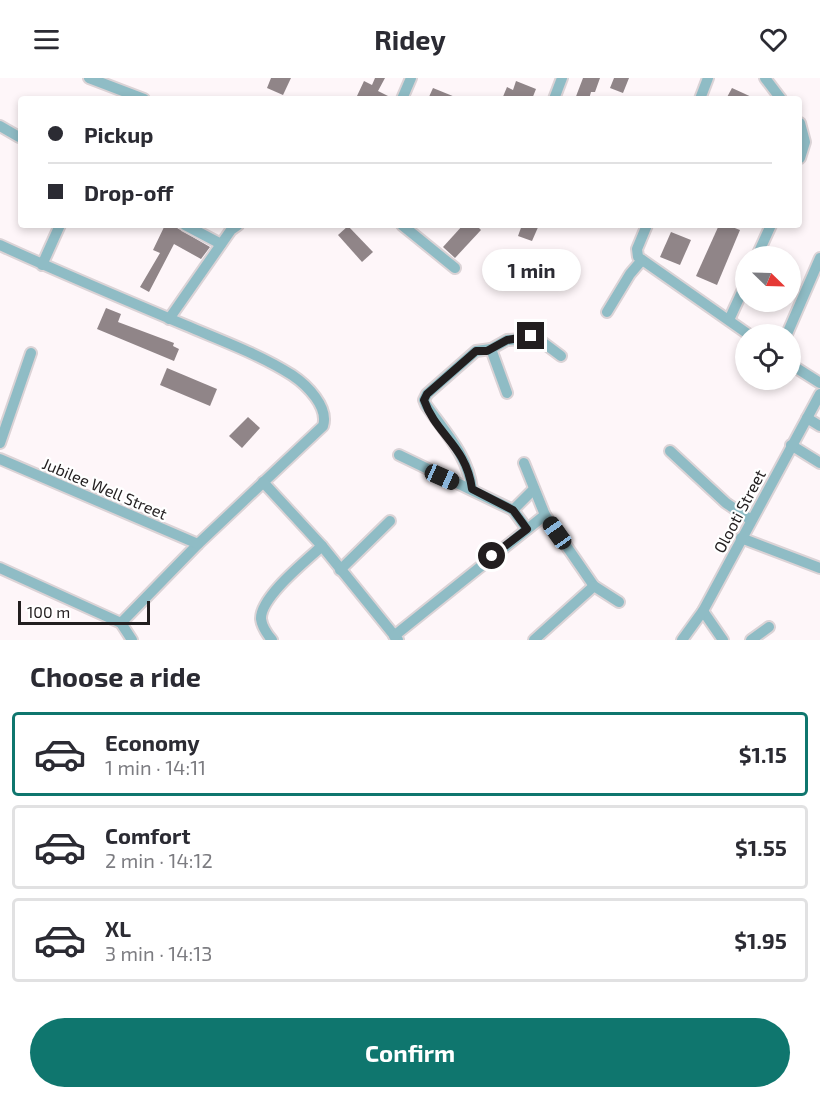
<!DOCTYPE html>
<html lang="en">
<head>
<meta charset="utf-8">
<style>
	body { margin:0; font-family:"Exo 2",sans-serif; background:#f7f7f7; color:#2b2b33; height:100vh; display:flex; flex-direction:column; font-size:22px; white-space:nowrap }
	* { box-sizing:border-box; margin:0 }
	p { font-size:20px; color:#7c7c81 }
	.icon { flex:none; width:33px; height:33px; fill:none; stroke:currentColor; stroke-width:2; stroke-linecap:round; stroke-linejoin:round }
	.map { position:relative; height:562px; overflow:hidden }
	.details { display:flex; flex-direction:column; background:#fff; flex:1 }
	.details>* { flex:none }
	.top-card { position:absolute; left:18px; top:18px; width:784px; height:132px; border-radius:6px; box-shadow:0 3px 9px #0003; display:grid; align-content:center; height:132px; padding:0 30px; background:#fff }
	.needle { width:39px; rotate:113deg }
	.controls { position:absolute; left:735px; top:168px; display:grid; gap:12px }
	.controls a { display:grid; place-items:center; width:66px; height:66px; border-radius:50%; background:#fff; box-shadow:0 3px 9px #0003; font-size:30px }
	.scale { position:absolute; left:18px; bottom:15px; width:132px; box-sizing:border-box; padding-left:6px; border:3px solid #221e1f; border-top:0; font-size:16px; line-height:21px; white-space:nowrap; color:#221e1f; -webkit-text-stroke:4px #fff; paint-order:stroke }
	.end { position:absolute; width:27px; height:27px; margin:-14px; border:8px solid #221e1f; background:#fff; box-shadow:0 0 0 3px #fff }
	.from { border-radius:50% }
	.bubble { position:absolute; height:42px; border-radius:21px; background:#fff; box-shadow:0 3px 9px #0003; font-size:20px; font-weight:700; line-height:42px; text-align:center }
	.car { position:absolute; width:18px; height:36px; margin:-18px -9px; border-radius:8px; box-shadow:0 0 4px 2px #0007; background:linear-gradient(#222 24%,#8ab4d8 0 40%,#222 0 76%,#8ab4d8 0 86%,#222 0) }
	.top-card b { display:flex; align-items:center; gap:21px; height:57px; font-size:22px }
	.top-card b+b { border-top:2px solid #e1e1e2 }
	.top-card i { width:15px; height:15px; background:#2b2b33 }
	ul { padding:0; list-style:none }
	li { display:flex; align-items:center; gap:18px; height:84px; margin:0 12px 9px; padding:0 18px; border:3px solid #e1e1e2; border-radius:6px }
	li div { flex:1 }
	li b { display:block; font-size:22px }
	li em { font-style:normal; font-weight:700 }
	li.current { border-color:#0f766e }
	li>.icon { width:54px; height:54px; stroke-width:1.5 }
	h2 { padding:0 30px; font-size:27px; line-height:72px }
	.cta { display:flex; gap:12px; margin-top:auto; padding:12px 30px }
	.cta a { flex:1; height:69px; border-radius:36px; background:#0f766e; color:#fff; font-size:24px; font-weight:700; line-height:69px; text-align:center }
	header { display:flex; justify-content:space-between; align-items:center; height:78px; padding:0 30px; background:#fff; font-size:27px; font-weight:700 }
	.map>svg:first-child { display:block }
	.building { fill:#908588 }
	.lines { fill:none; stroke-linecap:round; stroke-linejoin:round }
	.minor-casing { stroke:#dbd3d6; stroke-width:14 }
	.minor { stroke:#8fbcc5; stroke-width:10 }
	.route { stroke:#221e1f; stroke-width:8 }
	.labels { text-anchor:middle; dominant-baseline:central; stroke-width:4.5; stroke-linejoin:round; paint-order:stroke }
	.street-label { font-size:16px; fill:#221e1f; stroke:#fff }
</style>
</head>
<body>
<header><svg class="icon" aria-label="menu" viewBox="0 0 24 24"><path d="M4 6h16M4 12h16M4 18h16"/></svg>Ridey<svg class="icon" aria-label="heart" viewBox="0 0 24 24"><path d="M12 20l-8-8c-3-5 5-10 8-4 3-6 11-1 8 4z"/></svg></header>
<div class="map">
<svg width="820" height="562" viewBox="0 0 820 562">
	<rect width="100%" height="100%" fill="#fef6f9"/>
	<g class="building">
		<path d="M271,0H291L283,17L267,10Z"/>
		<path d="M375,0H385L378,13L394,21H363L357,18L364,3L372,7Z"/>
		<path d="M583,0H600L595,14H591L589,21H575Z"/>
		<path d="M614,0H629L623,15L610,10Z"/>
		<path d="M516,3L536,11L532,21H502L507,9L513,12Z"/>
		<path d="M433,10L460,21H428Z"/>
		<path d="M732,10L756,21H726Z"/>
		<path d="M165,147H172L210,169L201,181L174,166L149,214L140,209L160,175L153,172Z"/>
		<path d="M463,147H476L481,152L455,180L443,169Z"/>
		<path d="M522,147H539L532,163L518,158Z"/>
		<path d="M719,147H727L740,152L717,207L696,198Z"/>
		<path d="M348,148L373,174L362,184L338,157Z"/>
		<path d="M671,154L691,162L680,187L660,179Z"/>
		<path d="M106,230L121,236L118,244L174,265L173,268L179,271L174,283L97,251Z"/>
		<path d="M167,290L217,311L210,328L160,307Z"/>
		<path d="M248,339L260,350L242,370L229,358Z"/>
	</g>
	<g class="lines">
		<g class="minor-casing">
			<g id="minor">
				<path d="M89,0L144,21"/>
				<path d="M765,0L781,21"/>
				<path d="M402,21L411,0"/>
				<path d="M554,21L562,0"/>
				<path d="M700,21L708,0"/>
				<path d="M800,45L805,64L800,80"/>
				<path d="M0,48L19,59"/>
				<path d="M185,147L221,166"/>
				<path d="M402,147L455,190"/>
				<path d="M647,147L637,171L638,179L748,256"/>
				<path d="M0,167C61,195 123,221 185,247C220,262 259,276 292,297C307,307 329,329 323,348L198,466L121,545"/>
				<path d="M757,178L771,147"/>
				<path d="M42,187L60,147"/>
				<path d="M607,234L630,196L642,182"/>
				<path d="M169,241L231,152L238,147"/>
				<path d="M729,242L746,205"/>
				<path d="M787,256L820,180"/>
				<path d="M491,271L507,315"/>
				<path d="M790,286L820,305"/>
				<path d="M807,340L820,348"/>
				<path d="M0,365L31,275"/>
				<path d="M791,367L820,385"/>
				<path d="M670,373L726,425L751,442"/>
				<path d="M399,377L513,432L534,411"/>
				<path d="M0,381L198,466"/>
				<path d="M524,385L545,437L594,508L619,524"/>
				<path d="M263,404L322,468L398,562"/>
				<path d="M472,411C468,378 445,354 426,327L424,322L427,316L476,273L491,271L507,262L537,260L561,278"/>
				<path d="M513,432L527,451"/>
				<path d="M741,460L820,490"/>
				<path d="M0,490L121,545L132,562"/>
				<path d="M340,492L390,443"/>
				<path d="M703,533L723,562"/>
				<path d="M394,558L545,437"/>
				<path d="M272,562C267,556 262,549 261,541C260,519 307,482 322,468"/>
				<path d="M534,562L594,508"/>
				<path d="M682,562L703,533L820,316"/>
				<path d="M751,562L769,549"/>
			</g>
		</g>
		<use href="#minor" class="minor"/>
	</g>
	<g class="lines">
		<path class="route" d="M492,478L527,451L513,432L472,411C466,367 436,357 424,322L427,316L476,273H487L507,262L531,258"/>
	</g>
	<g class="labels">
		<g class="street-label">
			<text transform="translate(105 410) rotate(23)">Jubilee Well Street</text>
			<text transform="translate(739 433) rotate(-62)">Olooti Street</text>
		</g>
	</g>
</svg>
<div class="controls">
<a><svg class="needle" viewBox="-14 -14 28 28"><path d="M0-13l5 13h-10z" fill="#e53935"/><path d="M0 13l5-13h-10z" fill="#7c7c81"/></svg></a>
<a><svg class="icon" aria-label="locate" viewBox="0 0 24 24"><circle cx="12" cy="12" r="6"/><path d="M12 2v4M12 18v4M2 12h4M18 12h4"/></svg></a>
</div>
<div class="scale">100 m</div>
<i class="end from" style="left:492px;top:478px"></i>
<i class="end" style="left:531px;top:258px"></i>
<div class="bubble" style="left:482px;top:171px;width:99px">1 min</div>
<i class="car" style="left:442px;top:399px;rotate:114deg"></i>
<i class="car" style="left:557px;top:455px;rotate:325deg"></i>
<div class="top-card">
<b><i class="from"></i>Pickup</b>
<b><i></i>Drop-off</b>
</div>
</div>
<section class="details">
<h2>Choose a ride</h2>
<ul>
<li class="current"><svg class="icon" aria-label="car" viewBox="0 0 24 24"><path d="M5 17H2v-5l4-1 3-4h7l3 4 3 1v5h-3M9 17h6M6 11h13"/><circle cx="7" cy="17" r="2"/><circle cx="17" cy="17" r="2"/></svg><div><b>Economy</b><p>1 min · 14:11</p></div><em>$1.15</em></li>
<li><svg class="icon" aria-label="car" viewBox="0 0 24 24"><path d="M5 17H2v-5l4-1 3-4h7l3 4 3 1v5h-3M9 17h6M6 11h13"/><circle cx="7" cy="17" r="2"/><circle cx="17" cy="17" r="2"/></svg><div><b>Comfort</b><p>2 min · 14:12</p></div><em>$1.55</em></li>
<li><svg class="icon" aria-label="car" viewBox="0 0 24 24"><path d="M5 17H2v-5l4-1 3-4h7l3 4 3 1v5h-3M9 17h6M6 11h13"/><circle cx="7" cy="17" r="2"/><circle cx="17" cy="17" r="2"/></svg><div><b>XL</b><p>3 min · 14:13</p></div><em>$1.95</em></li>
</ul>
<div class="cta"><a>Confirm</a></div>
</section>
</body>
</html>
